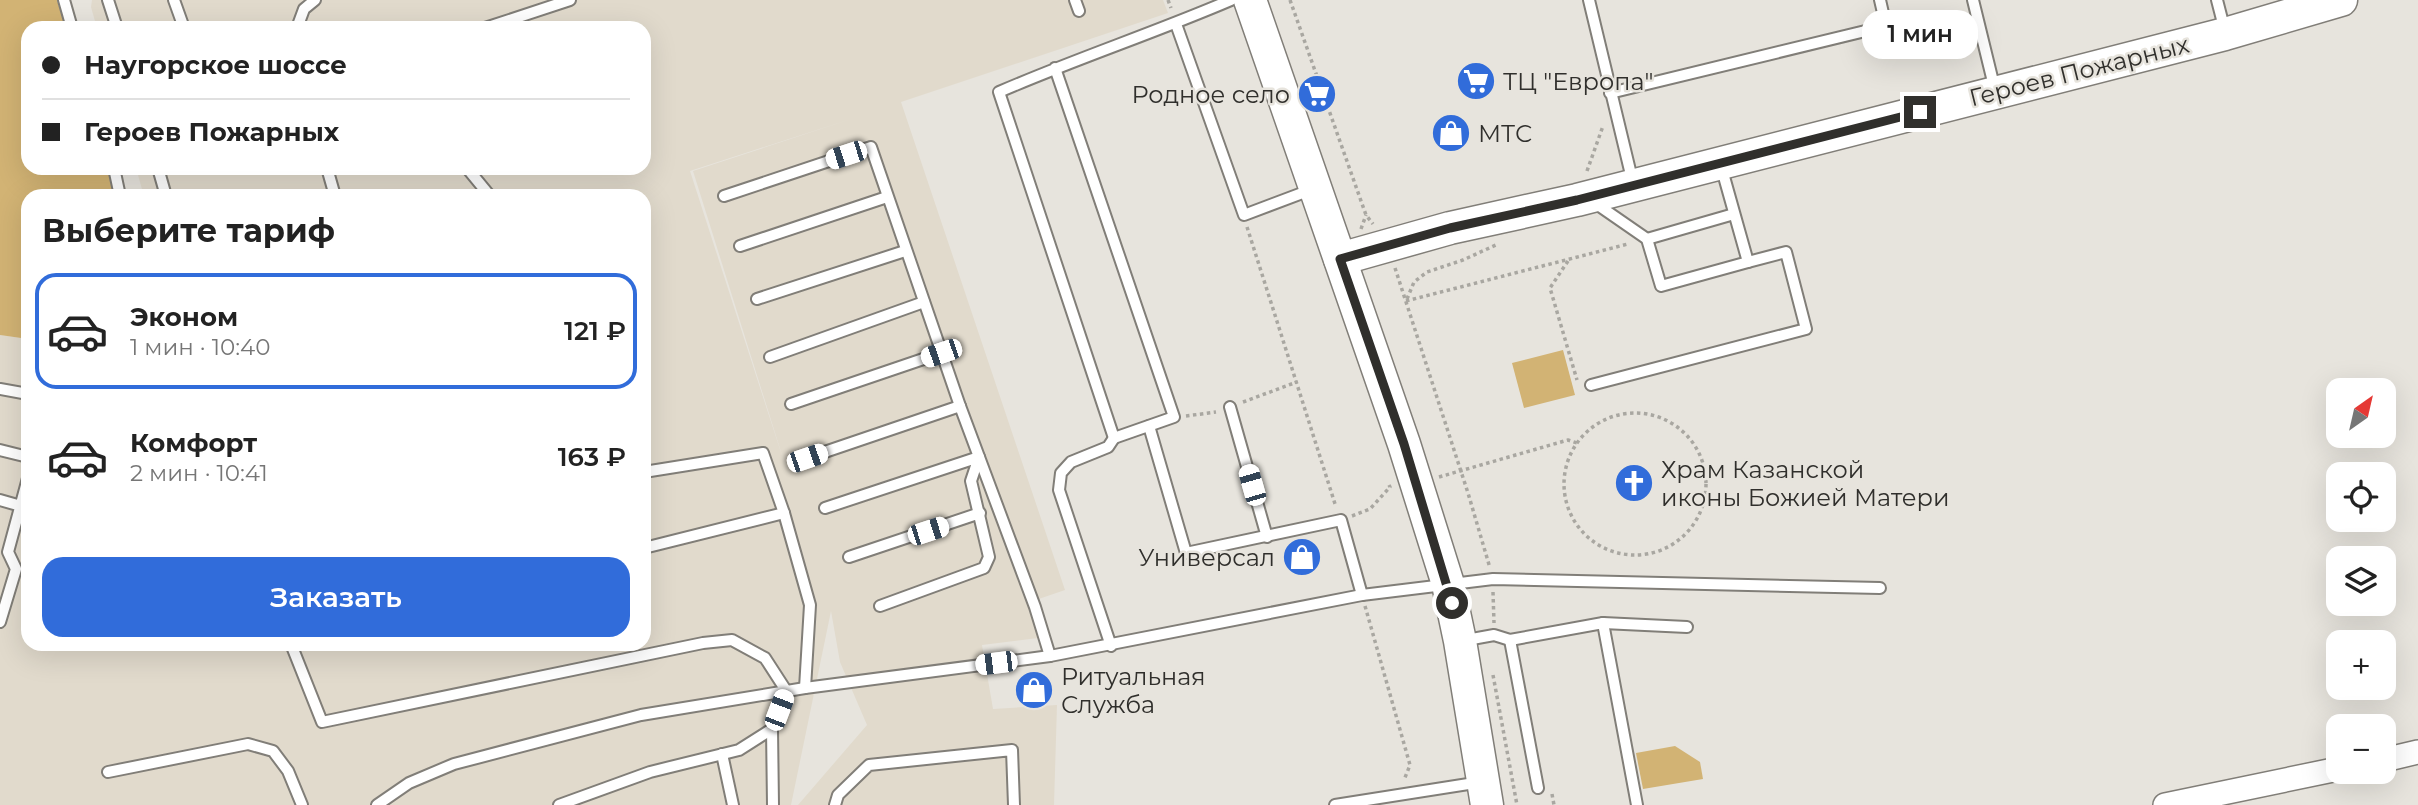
<!DOCTYPE html>
<html lang="ru">
<head>
<meta charset="utf-8">
<style>
	body { margin:0; font-family:Montserrat,sans-serif; background:#f6f6f6; color:#222; height:100vh; display:flex; flex-direction:column; font-size:26px; white-space:nowrap }
	* { box-sizing:border-box; margin:0 }
	p { font-size:23px; color:#767676 }
	.icon { flex:none; width:38px; height:38px; fill:none; stroke:currentColor; stroke-width:2; stroke-linecap:round; stroke-linejoin:round }
	.map { position:relative; flex:1; overflow:hidden }
	.panel { position:absolute; left:21px; top:189px; width:630px; height:462px; display:flex; flex-direction:column; background:#fff; border-radius:21px; box-shadow:0 7px 28px #0002 }
	.panel>* { flex:none }
	.banner { position:absolute; left:21px; top:21px; width:630px; height:154px; border-radius:21px; box-shadow:0 7px 28px #0002; display:grid; align-content:center; height:154px; padding:0 21px; background:#fff }
	.needle { width:46px; rotate:34deg }
	.controls { position:absolute; left:2326px; top:378px; display:grid; gap:14px }
	.controls a { display:grid; place-items:center; width:70px; height:70px; border-radius:14px; background:#fff; box-shadow:0 7px 28px #0002; font-size:35px }
	.end { position:absolute; width:32px; height:32px; margin:-16px; border:9px solid #302f2c; background:#fff; box-shadow:0 0 0 4px #fff }
	.from { border-radius:50% }
	.bubble { position:absolute; height:49px; border-radius:21px; background:#fff; box-shadow:0 7px 28px #0002; font-size:23px; font-weight:600; line-height:49px; text-align:center }
	.car { position:absolute; width:21px; height:42px; margin:-21px -10px; border-radius:9px; box-shadow:0 0 5px 2px #0007; background:linear-gradient(#fff 24%,#345 0 40%,#fff 0 76%,#345 0 86%,#fff 0) }
	.banner b { display:flex; align-items:center; gap:24px; height:66px; font-size:26px }
	.banner b+b { border-top:2px solid #e0e0e0 }
	.banner i { width:18px; height:18px; background:#222 }
	ul { padding:0; list-style:none }
	li { display:flex; align-items:center; gap:21px; height:116px; margin:0 14px 10px; padding:0 7px; border:4px solid transparent; border-radius:21px }
	li div { flex:1 }
	li b { display:block; font-size:26px }
	li em { font-style:normal; font-weight:600 }
	li.active { border-color:#316cda }
	li>.icon { width:63px; height:63px; stroke-width:1.5 }
	h2 { padding:0 21px; font-size:32px; line-height:84px }
	.cta { display:flex; gap:14px; margin-top:auto; padding:14px 21px }
	.cta a { flex:1; height:80px; border-radius:21px; background:#316cda; color:#fff; font-size:28px; font-weight:600; line-height:80px; text-align:center }
	.map>svg:first-child { display:block }
	.built { fill:#e1dacc; fill-rule:evenodd }
	.green { fill:#d2b374 }
	.lines { fill:none; stroke-linecap:round; stroke-linejoin:round }
	.service-casing { stroke:#817e78; stroke-width:14 }
	.minor-casing { stroke:#817e78; stroke-width:26 }
	.secondary-casing { stroke:#817e78; stroke-width:35 }
	.path { stroke:#a9a7a1; stroke-width:3.5; stroke-dasharray:3.5 3.5; stroke-linecap:butt }
	.service { stroke:#fff; stroke-width:10 }
	.minor { stroke:#fff; stroke-width:23 }
	.secondary { stroke:#fff; stroke-width:32 }
	.route { stroke:#302f2c; stroke-width:9 }
	.labels { text-anchor:middle; dominant-baseline:central; stroke-width:5; stroke-linejoin:round; paint-order:stroke }
	.street-label { font-size:24px; fill:#302f2c; stroke:#e7e4dd }
	.poi-label { font-size:24px; fill:#302f2c; stroke:#e7e4dd; text-anchor:start }
</style>
</head>
<body>
<div class="map">
<svg width="2418" height="805" viewBox="0 0 2418 805">
	<rect width="100%" height="100%" fill="#e7e4dd"/>
	<path class="built" d="M92,0H1163L1168,13L901,102L1065,590L1027,603L1038,638L982,645L993,709L1057,705L1054,805H798L867,725L840,662L831,611L791,805H0V335L28,339V644H644V196H144L136,168H644V28H97L91,7ZM854,118L693,171L786,468L690,171Z"/>
	<g class="green">
		<path d="M0,0H57L66,28H28V168H108L113,196H28V339L0,335Z"/>
		<path d="M1563,350L1575,395L1524,408L1512,363Z"/>
		<path d="M1675,746L1700,762L1703,779L1643,789L1636,753Z"/>
	</g>
	<g class="lines">
		<g class="service-casing">
			<g id="service">
				<path d="M64,0L72,28"/>
				<path d="M108,0L117,28"/>
				<path d="M174,0L184,28"/>
				<path d="M1075,0L1079,11"/>
				<path d="M1589,0L1633,183"/>
				<path d="M1973,0L1995,90"/>
				<path d="M2217,0L2225,31"/>
				<path d="M1176,24L1244,215L1313,189"/>
				<path d="M297,28L304,9L315,0"/>
				<path d="M485,28L570,0"/>
				<path d="M1055,68L1174,417L1114,438L999,92C1075,59 1154,33 1231,0"/>
				<path d="M1610,93L1886,26L1880,0"/>
				<path d="M114,168L120,196"/>
				<path d="M158,168L166,196"/>
				<path d="M327,168L335,196"/>
				<path d="M467,168L490,196"/>
				<path d="M724,196L871,147L960,406L1035,607L1050,656"/>
				<path d="M1595,203L1647,239L1661,286L1748,262L1721,166"/>
				<path d="M1647,239L1734,214"/>
				<path d="M740,246L887,197"/>
				<path d="M757,299L905,251"/>
				<path d="M770,357L924,302"/>
				<path d="M1591,385L1806,329L1786,252L1748,262"/>
				<path d="M0,389L28,394"/>
				<path d="M791,404L941,353"/>
				<path d="M1230,407L1267,537"/>
				<path d="M1149,426L1186,553L1341,520L1362,595"/>
				<path d="M0,450L28,457"/>
				<path d="M807,458L960,406"/>
				<path d="M644,472L763,453L784,513L810,605L805,688"/>
				<path d="M0,500L21,506"/>
				<path d="M825,508L979,457L971,481L989,557L984,568L880,606"/>
				<path d="M644,548L784,513"/>
				<path d="M849,557L980,513"/>
				<path d="M0,622L16,569L8,552L28,478"/>
				<path d="M1603,623L1687,627"/>
				<path d="M1510,640L1538,788"/>
				<path d="M1461,641L1494,635L1510,640L1603,623L1637,805"/>
				<path d="M291,644L322,722L703,643L732,640L765,658L787,692L772,729L739,750L650,772L559,805"/>
				<path d="M1111,646L1059,490L1061,473L1071,462L1108,447L1114,438"/>
				<path d="M772,729L773,805"/>
				<path d="M722,754L733,805"/>
				<path d="M108,772L248,744L273,751L288,771L302,805"/>
				<path d="M377,805L409,783L454,764L641,715L805,688L1050,656L1362,595L1493,579L1880,588"/>
				<path d="M835,805L838,795L869,765L1012,750L1014,805"/>
				<path d="M1335,805L1481,782"/>
			</g>
		</g>
		<g class="minor-casing">
			<g id="minor">
				<path d="M2384,760L2418,752"/>
				<path d="M2165,805L2338,769"/>
			</g>
		</g>
		<g class="secondary-casing">
			<g id="secondary">
				<path d="M1250,0L1404,444L1448,584L1460,641L1487,805"/>
				<path d="M1340,259L1450,228L1577,200L2225,34L2341,0"/>
			</g>
		</g>
		<g class="path">
			<path d="M1168,0L1171,8"/>
			<path d="M1290,0L1366,215L1373,224"/>
			<path d="M1587,171L1603,126"/>
			<path d="M1247,227L1336,507"/>
			<path d="M1361,229L1366,215"/>
			<path d="M1568,261L1550,288L1577,380"/>
			<path d="M1395,268L1468,493L1490,568"/>
			<path d="M1407,299L1414,282L1427,272L1463,260L1498,244"/>
			<path d="M1406,301L1628,244"/>
			<path d="M1243,402L1297,382"/>
			<circle cx="1635" cy="484" r="71"/>
			<path d="M1186,416L1216,412"/>
			<path d="M1439,477L1568,440L1577,443"/>
			<path d="M1352,516L1370,509L1390,487L1389,485"/>
			<path d="M1493,592L1494,623"/>
			<path d="M1365,606L1410,765L1404,780"/>
			<path d="M1493,675L1517,805"/>
			<path d="M1552,794L1554,805"/>
		</g>
		<use href="#service" class="service"/>
		<use href="#minor" class="minor"/>
		<use href="#secondary" class="secondary"/>
	</g>
	<g class="lines">
		<path class="route" d="M1452,603L1404,444L1340,259L1450,228L1577,200L1920,112"/>
	</g>
	<defs>
		<g id="supermarket-disc" transform="scale(2.0125)"><circle r="9.5" fill="#316cda" stroke="#e7e4dd"/><path d="M-6-5.5h2.5l.6 2H6L4.5 2H-2.5L-4.4-4H-6ZM-1.5 3.2a1.3 1.3 0 1 0 .1 0ZM3 3.2a1.3 1.3 0 1 0 .1 0Z" fill="#fff"/></g>
		<g id="shop-disc" transform="scale(2.0125)"><circle r="9.5" fill="#316cda" stroke="#e7e4dd"/><path d="M-5-2.5h2.3a2.7 3.5 0 0 1 5.4 0H5L5.5 6h-11ZM-1.5-2.5h3a1.5 2.3 0 0 0-3 0Z" fill="#fff"/></g>
		<g id="church-disc" transform="scale(2.0125)"><circle r="9.5" fill="#316cda" stroke="#e7e4dd"/><path d="M-1.2-6h2.4v3.5h3.3v2.4h-3.3V6h-2.4V-.1h-3.3v-2.4h3.3Z" fill="#fff"/></g>
	</defs>
	<g fill-rule="evenodd">
		<use href="#supermarket-disc" x="1476" y="81"/>
		<use href="#supermarket-disc" x="1317" y="94"/>
		<use href="#shop-disc" x="1451" y="133"/>
		<use href="#church-disc" x="1634" y="483"/>
		<use href="#shop-disc" x="1302" y="557"/>
		<use href="#shop-disc" x="1034" y="690"/>
	</g>
	<g class="labels">
		<g class="street-label">
			<text transform="translate(2079 71) rotate(-14)">Героев Пожарных</text>
		</g>
		<g class="poi-label">
			<text x="1503" y="81">ТЦ "Европа"</text>
			<text x="1290" y="94" text-anchor="end">Родное село</text>
			<text x="1478" y="133">МТС</text>
			<text x="1661" y="469">Храм Казанской<tspan x="1661" dy="28">иконы Божией Матери</tspan></text>
			<text x="1275" y="557" text-anchor="end">Универсал</text>
			<text x="1061" y="676">Ритуальная<tspan x="1061" dy="28">Служба</tspan></text>
		</g>
	</g>
</svg>
<div class="controls">
<a><svg class="needle" viewBox="-14 -14 28 28"><path d="M0-13l5 13h-10z" fill="#e53935"/><path d="M0 13l5-13h-10z" fill="#767676"/></svg></a>
<a><svg class="icon" aria-label="locate" viewBox="0 0 24 24"><circle cx="12" cy="12" r="6"/><path d="M12 2v4M12 18v4M2 12h4M18 12h4"/></svg></a>
<a><svg class="icon" aria-label="layers" viewBox="0 0 24 24"><path d="M12 4l9 5-9 5-9-5zM3 14l9 5 9-5"/></svg></a>
<a>+</a>
<a>−</a>
</div>
<i class="end from" style="left:1452px;top:603px"></i>
<i class="end" style="left:1920px;top:112px"></i>
<div class="bubble" style="left:1862px;top:10px;width:116px">1 мин</div>
<i class="car" style="left:846px;top:155px;rotate:252deg"></i>
<i class="car" style="left:941px;top:353px;rotate:251deg"></i>
<i class="car" style="left:807px;top:458px;rotate:71deg"></i>
<i class="car" style="left:1252px;top:485px;rotate:344deg"></i>
<i class="car" style="left:928px;top:531px;rotate:72deg"></i>
<i class="car" style="left:996px;top:663px;rotate:263deg"></i>
<i class="car" style="left:779px;top:710px;rotate:21deg"></i>
<div class="banner">
<b><i class="from"></i>Наугорское шоссе</b>
<b><i></i>Героев Пожарных</b>
</div>
<section class="panel">
<h2>Выберите тариф</h2>
<ul>
<li class="active"><svg class="icon" aria-label="car" viewBox="0 0 24 24"><path d="M5 17H2v-5l4-1 3-4h7l3 4 3 1v5h-3M9 17h6M6 11h13"/><circle cx="7" cy="17" r="2"/><circle cx="17" cy="17" r="2"/></svg><div><b>Эконом</b><p>1 мин · 10:40</p></div><em>121 ₽</em></li>
<li><svg class="icon" aria-label="car" viewBox="0 0 24 24"><path d="M5 17H2v-5l4-1 3-4h7l3 4 3 1v5h-3M9 17h6M6 11h13"/><circle cx="7" cy="17" r="2"/><circle cx="17" cy="17" r="2"/></svg><div><b>Комфорт</b><p>2 мин · 10:41</p></div><em>163 ₽</em></li>
</ul>
<div class="cta"><a>Заказать</a></div>
</section>
</div>
</body>
</html>
